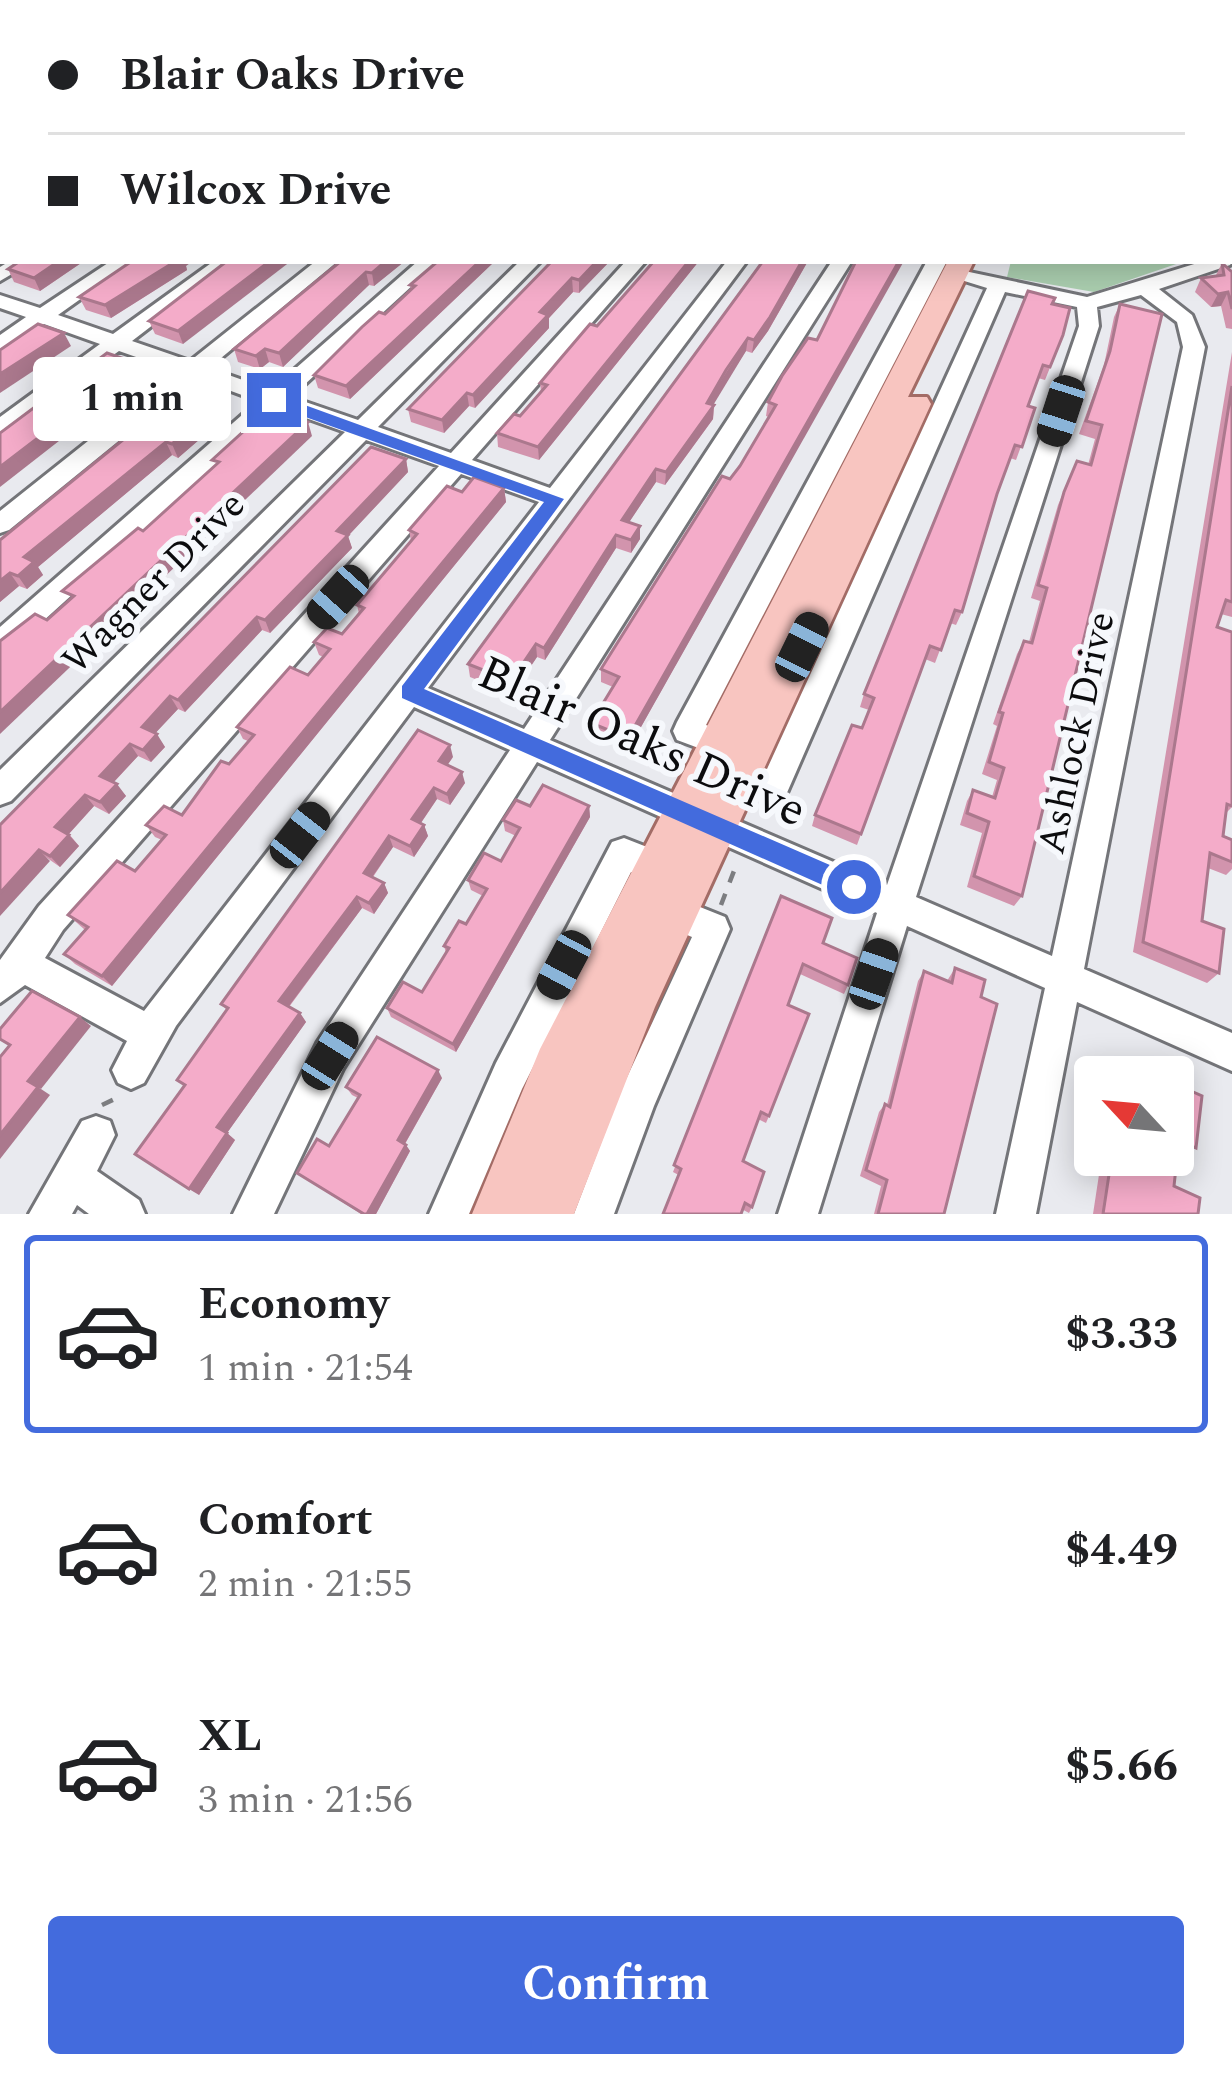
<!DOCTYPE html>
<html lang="en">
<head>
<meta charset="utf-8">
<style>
	body { margin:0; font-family:Spectral,serif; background:#f2f2f2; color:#202124; height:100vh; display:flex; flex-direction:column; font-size:45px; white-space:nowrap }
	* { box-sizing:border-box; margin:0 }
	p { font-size:39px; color:#757577 }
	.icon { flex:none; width:66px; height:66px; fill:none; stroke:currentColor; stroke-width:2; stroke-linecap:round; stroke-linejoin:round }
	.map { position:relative; height:1214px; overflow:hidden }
	.side { display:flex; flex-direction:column; background:#fff; flex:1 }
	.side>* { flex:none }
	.top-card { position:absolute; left:0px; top:0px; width:1233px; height:264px; box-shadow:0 6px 30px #0003; display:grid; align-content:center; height:264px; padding:0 48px; background:#fff }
	.needle { width:78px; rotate:296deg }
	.fabs { position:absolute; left:1074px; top:1056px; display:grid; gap:24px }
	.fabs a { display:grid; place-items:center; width:120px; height:120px; border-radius:12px; background:#fff; box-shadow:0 6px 30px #0003; font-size:60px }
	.end { position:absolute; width:54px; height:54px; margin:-27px; border:15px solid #436bdd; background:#fff; box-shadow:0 0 0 6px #fff }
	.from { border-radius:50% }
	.bubble { position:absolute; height:84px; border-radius:12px; background:#fff; box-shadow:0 6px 30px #0003; font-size:39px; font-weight:700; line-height:84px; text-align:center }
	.car { position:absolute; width:36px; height:72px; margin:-36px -18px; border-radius:15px; box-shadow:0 0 9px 3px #0007; background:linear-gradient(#222 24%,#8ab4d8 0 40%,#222 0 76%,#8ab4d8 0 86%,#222 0) }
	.top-card b { display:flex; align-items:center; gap:42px; height:114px; font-size:45px }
	.top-card b+b { border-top:3px solid #e0e0e0 }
	.top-card i { width:30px; height:30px; background:#202124 }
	ul { padding:21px 0 0; list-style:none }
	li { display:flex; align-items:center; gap:36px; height:198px; margin:0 24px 18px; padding:0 24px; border:6px solid transparent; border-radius:12px }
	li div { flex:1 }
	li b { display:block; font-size:45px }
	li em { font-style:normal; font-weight:700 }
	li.current { border-color:#436bdd }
	li>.icon { width:108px; height:108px; stroke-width:1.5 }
	.button { display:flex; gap:24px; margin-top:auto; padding:24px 48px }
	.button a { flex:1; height:138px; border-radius:12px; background:#436bdd; color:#fff; font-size:48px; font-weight:700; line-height:138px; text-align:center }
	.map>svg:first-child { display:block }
	.green { fill:#aaceaf }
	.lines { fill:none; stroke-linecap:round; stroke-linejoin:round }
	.minor-casing { stroke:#747579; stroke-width:6 }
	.major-casing { stroke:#a36c66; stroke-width:6 }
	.path-far1 { stroke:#7c7d80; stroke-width:3; stroke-dasharray:4.5 4.5; stroke-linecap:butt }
	.path { stroke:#7c7d80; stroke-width:4.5; stroke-dasharray:12 12; stroke-linecap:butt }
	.minor { fill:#fff; fill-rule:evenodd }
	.major { fill:#f8c5c0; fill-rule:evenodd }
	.wall { fill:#d294ad }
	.shaded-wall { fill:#ab788d }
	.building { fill:#f4acc9; stroke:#ab788d; stroke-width:3 }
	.route { fill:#436bdd }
	.labels { text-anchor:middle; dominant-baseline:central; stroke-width:12; stroke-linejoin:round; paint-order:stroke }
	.street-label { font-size:39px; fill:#0c0c0e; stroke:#f6f8fc }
	.near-street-label { font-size:48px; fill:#0c0c0e; stroke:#f6f8fc }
</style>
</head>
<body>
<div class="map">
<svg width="1232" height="1214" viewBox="0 0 1232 1214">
	<rect width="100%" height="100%" fill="#e9eaef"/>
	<path class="green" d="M1011,261H1185L1094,292L1007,277Z"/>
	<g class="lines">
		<g class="minor-casing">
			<g id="minor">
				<rect x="227" y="0" width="14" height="3"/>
				<path d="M367,0H381L382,3H368Z"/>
				<path d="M501,0H516L518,3H504Z"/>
				<path d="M643,0H658L660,3H646Z"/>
				<path d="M774,0H789L792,3H777Z"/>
				<path d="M913,0H928L911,3Z"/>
				<path d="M985,0H1000L1003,3H988Z"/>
				<path d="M1014,0H1029L1031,3H1017Z"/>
				<path d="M1042,0H1058L1061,3H1045Z"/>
				<path d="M1230,257L1232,262L1230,265L1159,289L1192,315L1205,347L1084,969L1232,1033V1071L1077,1002L1036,1214H996L1045,988L907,926L818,1214H778L877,913L537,762L343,1069L274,1214H233L317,1043L510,750L414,707L176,1026L144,1083L131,1089L118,1083L112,1070L127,1041L25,985L0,1003V960L39,906L439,466L366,440L11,801L0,805V770L345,432L278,408L10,651L0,654V627L258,401L196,378L9,530L0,533V511L176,371L119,351L0,435V417L100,344L44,324L0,350V335L26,317L0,308V295L40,308L111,261H134L58,315L113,334L214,261H236L132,341L190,361L316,261H338L209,368L271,390L418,261H439L291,397L358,420L520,261H541L378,427L451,453L626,261H646L472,460L550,488L727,261H747L428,688L524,729L832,261H852L550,740L887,885L1079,326L1077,307L1005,292L786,795L775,799L731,782L727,773L731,764L742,760L767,769L987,288L945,275L955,269L1087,297L1204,261H1230ZM1141,295L1177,322L1183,347L1052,956L916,897L1099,326L1097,307ZM461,474L539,502L144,1011L45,958L63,930Z"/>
				<path d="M10,261H34L0,281V267Z"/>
				<path d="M927,261H947L706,725L731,734L735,743L731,752L720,756L677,740L673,731L677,722Z"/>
				<path d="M624,838L670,856L674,867L670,878L658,882L631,872L522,1089L469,1214H429L496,1063L612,842Z"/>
				<path d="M675,897L725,917L730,929L654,1106L614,1214H574L622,1088L692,937L663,925L658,913L663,901Z"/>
				<path d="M96,1116L110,1121L115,1135L97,1171L139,1200L145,1214H89L77,1205L72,1214H29L82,1121Z"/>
			</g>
		</g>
		<g class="major-casing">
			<g id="major">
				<path d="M785,0H806L808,3H787Z"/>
				<path d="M948,261H974L908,397H927L931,404L655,1007L574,1214H472L540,1049Z"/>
			</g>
		</g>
		<path class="path-far1" d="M669,774L680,750"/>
		<g class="path">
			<path d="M721,905L737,863"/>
			<path d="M102,1105L121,1096"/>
		</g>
		<use href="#minor" class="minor"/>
		<use href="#major" class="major"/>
	</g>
	<g class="wall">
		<path d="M1112,0H1232L1230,3H1116Z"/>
		<path d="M20,261H84L40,291L14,282L8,269Z"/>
		<path d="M227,261L183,344L155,334L149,321Z"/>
		<path d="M341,261H405L374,286L369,285L283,367L269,362L260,369L238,362L234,349Z"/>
		<path d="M438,261H495L350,399L318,388L314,375L411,290L410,285Z"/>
		<path d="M552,261H610L579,293L573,292L549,318V328L475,408L469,406L444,433L411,422L408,409Z"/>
		<path d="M699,261L539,460L498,447L497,433L520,416L541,392L540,383Z"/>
		<path d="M763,261H808L768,331L752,353L746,351L725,383L712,405H714L713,419L665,485L656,482L629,522L640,526V539L631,553L616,548L545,660L537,657L512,694L470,677L468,664Z"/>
		<path d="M1222,263L1232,272V329L1226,328L1221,306L1211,307L1195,292L1201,278L1215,277Z"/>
		<path d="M186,266L187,270L111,318L86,310L79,297Z"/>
		<path d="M887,289L628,750L592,735L591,723L613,687L601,682V669L740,466L769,417L766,416L768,402L817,340Z"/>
		<path d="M1052,304L1063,335L1045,380L1038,378L1028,406L1035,408L1016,460L1010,458L997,494L962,612L956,625L950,623L935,663L925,659L857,845L812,826L815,815L862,728L869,710L860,707L864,694Z"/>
		<path d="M1120,304L1162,314L1022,896L1014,906L967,887L982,833L960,825L967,801L973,790L992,797L997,780L982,774L997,726L993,724L1017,654L1024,641L1029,642L1040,601L1031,598L1058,505L1077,461L1088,465L1095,439L1079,434L1104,365L1114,317Z"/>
		<path d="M1232,352V617L1221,614L1217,627L1232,807L1226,813L1223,836L1232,840V869L1226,875L1208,868L1202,921L1219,973L1207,983L1133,952Z"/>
		<path d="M220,391L225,404L218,410L222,420L178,458L172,455L38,567L43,575L27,589L19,586L0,602V540Z"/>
		<path d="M406,459L408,472L348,536L352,548L270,633L262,630L185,712L178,709L155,733L165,747L151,762L138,756L114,782L126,796L109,814L94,806L69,834L79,846L60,867L0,825Z"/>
		<path d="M504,488L506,502L112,986L75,964L64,954L85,930L68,915L135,871L162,840L155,837L146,825L182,815L229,764L248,741L243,739L237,727L308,675L323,657L319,655L314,642L342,634L359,614L357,605L411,541L409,530L462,492Z"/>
		<path d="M453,757L447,765L465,783L450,805L437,799L421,823L424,825L428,836L414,857L393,847L373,877L384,883L388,893L374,914L362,908L289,1007L300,1013L306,1022L227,1133L235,1140L199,1195L184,1086L177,1080L227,1010L221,1004Z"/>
		<path d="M530,806H589L590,817L456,1052L391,1017L387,1008L422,992L446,953L444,946L466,924L483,896L471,890L468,880L501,861L516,836L505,831L503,820Z"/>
		<path d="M781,896L823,943L848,985L844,994L800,974L788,1005L769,1116L766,1123L758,1119L743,1161L752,1207L749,1213L673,1172Z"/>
		<path d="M955,968L981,997L944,1214H874L881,1186L860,1176L879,1112L885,1104L887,1105L918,981L924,971L947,981Z"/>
		<path d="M1126,1062L1160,1077H1114L1115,1070Z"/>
		<path d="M442,1078L405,1144L410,1151L376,1214H361L297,1173L329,1146L358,1098L352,1095L346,1087Z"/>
		<path d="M1173,1083L1196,1148L1184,1155L1177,1152L1174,1186L1198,1214H1093L1102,1155H1173Z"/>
	</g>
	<g class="shaded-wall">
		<path d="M59,261H84L40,291L34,278Z"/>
		<path d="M176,261H193L186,266L187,270L111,318L105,305Z"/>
		<path d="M270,261H291L183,344L178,331Z"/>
		<path d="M386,261H405L374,286L372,273Z"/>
		<path d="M480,261H495L350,399L346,386Z"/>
		<path d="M597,261H610L579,293V280Z"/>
		<path d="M689,261H699L539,460L538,447Z"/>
		<path d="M802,261H808L768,331L752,353L754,340Z"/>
		<path d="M899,261H904L628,750V738Z"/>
		<path d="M366,272L369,285L283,367L279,353Z"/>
		<path d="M572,278L573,292L549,318V328L475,408L473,395L540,312Z"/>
		<path d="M1228,292L1221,306L1211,307L1218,294Z"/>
		<path d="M64,333L71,346L0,393V374Z"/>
		<path d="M748,338L746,351L706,417L707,403Z"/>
		<path d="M265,349L269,362L260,369L256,356Z"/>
		<path d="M136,363L141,377L0,487V467Z"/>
		<path d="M220,391L225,404L218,410L222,420L178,458L172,444L206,403Z"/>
		<path d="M467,393L469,406L444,433L442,420Z"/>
		<path d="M714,405L713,419L665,485L666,472Z"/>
		<path d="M308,422L312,436L0,734V712Z"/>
		<path d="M166,442L172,455L38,567L43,575L27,589L18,576L24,557Z"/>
		<path d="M406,459L408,472L348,536L352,548L270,633L265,620L337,531Z"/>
		<path d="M656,469V482L622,533V520Z"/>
		<path d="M504,488L506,502L112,986L102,976Z"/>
		<path d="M640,526V539L631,553V540Z"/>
		<path d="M616,535V548L545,660L544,648Z"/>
		<path d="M10,573L19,586L0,602V581Z"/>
		<path d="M257,617L262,630L185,712L178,700Z"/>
		<path d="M536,644L537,657L512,694L511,681Z"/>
		<path d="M170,696L178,709L150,739L142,727Z"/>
		<path d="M157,734L165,747L151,762L143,750Z"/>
		<path d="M130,744L138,756L109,787L100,776Z"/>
		<path d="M450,745L453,757L442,773L439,761Z"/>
		<path d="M462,772L465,783L450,805L447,794Z"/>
		<path d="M117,784L126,796L109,814L100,802Z"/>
		<path d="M434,788L437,799L416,830L412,819Z"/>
		<path d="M85,795L94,806L65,838L55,827Z"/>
		<path d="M589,806L590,817L456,1052L453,1044Z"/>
		<path d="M424,825L428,836L414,857L410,846Z"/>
		<path d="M69,835L79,846L60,867L50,856Z"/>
		<path d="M389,836L393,847L368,883L364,873Z"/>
		<path d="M39,850L50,861L0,916V893Z"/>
		<path d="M384,883L388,893L374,914L369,903Z"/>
		<path d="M357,897L362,908L286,1010L279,1001Z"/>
		<path d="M300,1013L306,1022L227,1133L235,1140L199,1195L189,1189L217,1127Z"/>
		<path d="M80,1017L91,1026L41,1089L28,1081Z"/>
		<path d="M438,1070L442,1078L403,1147L398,1140Z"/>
		<path d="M38,1087L50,1095L0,1159V1135Z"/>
		<path d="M406,1145L410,1151L376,1214H367Z"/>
	</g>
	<g class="building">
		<path d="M95,0H211L180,3H94Z"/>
		<path d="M257,0H283V3H259Z"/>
		<path d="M290,0H348L350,3H312L310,1L289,3Z"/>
		<path d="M402,0H489L492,3H404Z"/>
		<path d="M541,0H633L637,3H544Z"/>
		<path d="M683,0H775L780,3H687Z"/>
		<path d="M1141,0H1232V40L1230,48V3H1146Z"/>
		<path d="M3,200V232L0,227V202Z"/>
		<path d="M20,261H59L34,278L8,269Z"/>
		<path d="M132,261H176L105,305L79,297Z"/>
		<path d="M227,261H270L178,331L149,321Z"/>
		<path d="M341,261H386L372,273L366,272L279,353L265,349L256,356L234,349Z"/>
		<path d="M438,261H480L346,386L314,375L362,327L379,312L385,314L415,286L410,285Z"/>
		<path d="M552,261H597L579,280L572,278L540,312L548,315L473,395L467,393L442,420L408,409Z"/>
		<path d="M654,261H689L538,447L497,433L514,414L520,416L547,385L540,383L561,358L590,324L597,326Z"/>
		<path d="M763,261H802L770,317L754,340L748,338L726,370L707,403L714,405L666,472L656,469L622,520L640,526L631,540L616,535L544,648L536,644L511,681L468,664Z"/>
		<path d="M856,261H899L628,738L591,723L619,677L601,669L722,476L730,479L740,466L776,405L768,402L782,376L808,338L817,340Z"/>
		<path d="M1222,263L1232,272V309L1228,292L1218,294L1201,278L1224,275Z"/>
		<path d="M1028,291L1055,298L1052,304L1070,308L1063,335L1050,367L1043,365L1028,406L1035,408L1022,447L1015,445L997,494L962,612L955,610L941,650L930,646L861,834L815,815L852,725L862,728L874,698L864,694Z"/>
		<path d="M1120,304L1162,314L1022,896L974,876L989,822L967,813L973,790L995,798L1004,768L989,762L1003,713L999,712L1024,641L1032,643L1047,588L1038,585L1064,492L1077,461L1091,465L1102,425L1086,421L1110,351Z"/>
		<path d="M38,324L64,333L0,374V350Z"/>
		<path d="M107,353L136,363L0,467V433Z"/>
		<path d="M194,382L220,391L206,403L217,406L172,444L166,442L24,557L34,562L18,576L10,573L0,581V540Z"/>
		<path d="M1232,386V602L1226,600L1217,627L1232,632V806L1227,804L1223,836L1232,840V862L1210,853L1202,921L1224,929L1219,973L1143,942Z"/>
		<path d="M277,411L308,422L0,712V641L35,614L47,620L74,596L62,591L138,528L143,531L219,462L212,460L256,420L264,423Z"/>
		<path d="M371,447L406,459L337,531L348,535L265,620L257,617L178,700L170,696L142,727L157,734L143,750L130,744L100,776L117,784L100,802L85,795L55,827L69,835L50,856L39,850L0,893V825Z"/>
		<path d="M474,477L504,488L102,976L64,954L88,927L68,915L117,861L135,871L166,835L146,825L164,806L182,815L221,761L229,764L254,735L237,727L290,667L308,675L330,649L314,642L327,628L342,634L364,608L357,605L417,534L409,530L447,486L462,492Z"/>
		<path d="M418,730L450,745L439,761L462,772L447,794L434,788L412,819L424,825L410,846L389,836L364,873L384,883L369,903L357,897L279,1001L300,1013L217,1127L227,1133L189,1189L135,1154L185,1085L177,1080L228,1008L221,1004Z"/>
		<path d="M543,785L589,806L453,1044L387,1008L403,982L422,992L449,948L444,946L459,921L466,924L487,889L468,880L484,853L501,861L520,828L503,820L516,800L530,806Z"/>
		<path d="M781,896L832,918L823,943L857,958L848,985L803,964L788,1005L809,1014L769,1116L761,1112L743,1161L764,1172L752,1207L745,1203L741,1214H663L681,1169L674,1165Z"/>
		<path d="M955,968L985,980L981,997L997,1004L944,1214H878L887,1180L866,1170L885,1104L890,1107L924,971L952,983Z"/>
		<path d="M32,991L80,1017L28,1081L38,1087L0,1135V1057L10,1045L0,1039V1029Z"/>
		<path d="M377,1037L438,1070L398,1140L406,1145L367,1214H364L297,1173L317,1139L329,1146L360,1095L346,1087Z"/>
		<path d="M1126,1062L1160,1077H1123Z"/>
		<path d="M1173,1083L1202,1096L1196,1148L1179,1140L1174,1186L1200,1198L1198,1214H1103L1112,1155H1173Z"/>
	</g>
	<path class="route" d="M269,396H280L564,499L424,689L862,879V895H845L402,698V686L544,502L269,404Z"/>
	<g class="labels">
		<g class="street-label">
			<text transform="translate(154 583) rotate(-45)">Wagner Drive</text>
			<text transform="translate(1077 733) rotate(-78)">Ashlock Drive</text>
		</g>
		<g class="near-street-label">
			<text transform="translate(642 742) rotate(24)">Blair Oaks Drive</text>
		</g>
	</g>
</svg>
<div class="fabs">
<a><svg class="needle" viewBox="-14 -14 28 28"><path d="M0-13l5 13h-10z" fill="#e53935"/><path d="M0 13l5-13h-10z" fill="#757577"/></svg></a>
</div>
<i class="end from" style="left:854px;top:887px"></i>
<i class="end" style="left:274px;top:400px"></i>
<div class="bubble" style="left:33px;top:357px;width:198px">1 min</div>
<i class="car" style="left:1061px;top:411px;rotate:198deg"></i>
<i class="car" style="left:338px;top:597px;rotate:222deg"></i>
<i class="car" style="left:802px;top:647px;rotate:26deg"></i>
<i class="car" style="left:300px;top:835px;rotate:38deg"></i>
<i class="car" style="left:564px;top:965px;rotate:208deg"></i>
<i class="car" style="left:874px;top:974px;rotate:19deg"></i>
<i class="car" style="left:330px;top:1056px;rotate:32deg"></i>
<div class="top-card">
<b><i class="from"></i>Blair Oaks Drive</b>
<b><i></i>Wilcox Drive</b>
</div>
</div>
<section class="side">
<ul>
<li class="current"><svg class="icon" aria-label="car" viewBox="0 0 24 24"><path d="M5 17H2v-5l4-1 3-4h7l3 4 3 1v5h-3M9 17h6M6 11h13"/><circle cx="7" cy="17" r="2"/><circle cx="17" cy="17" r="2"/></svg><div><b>Economy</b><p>1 min · 21:54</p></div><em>$3.33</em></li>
<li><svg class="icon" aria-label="car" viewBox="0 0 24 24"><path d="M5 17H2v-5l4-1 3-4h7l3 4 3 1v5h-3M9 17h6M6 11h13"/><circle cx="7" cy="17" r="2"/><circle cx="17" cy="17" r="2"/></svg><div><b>Comfort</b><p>2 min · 21:55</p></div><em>$4.49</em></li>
<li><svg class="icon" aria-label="car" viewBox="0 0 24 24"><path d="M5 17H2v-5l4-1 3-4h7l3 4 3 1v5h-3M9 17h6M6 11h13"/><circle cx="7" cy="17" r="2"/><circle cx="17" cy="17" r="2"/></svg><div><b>XL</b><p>3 min · 21:56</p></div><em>$5.66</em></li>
</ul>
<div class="button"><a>Confirm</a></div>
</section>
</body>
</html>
